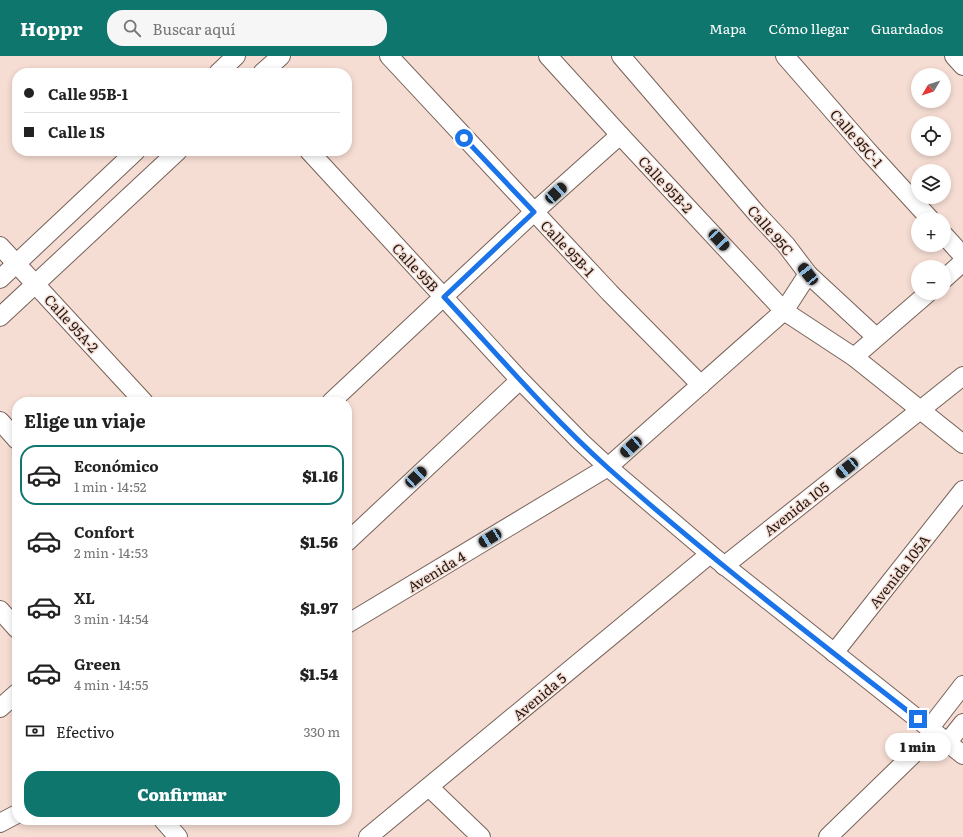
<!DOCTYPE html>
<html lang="es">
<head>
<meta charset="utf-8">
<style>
	body { margin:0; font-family:Literata,serif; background:#f6f6f6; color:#222; height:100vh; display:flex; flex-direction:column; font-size:15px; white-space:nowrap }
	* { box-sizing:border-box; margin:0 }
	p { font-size:13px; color:#767676 }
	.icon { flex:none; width:22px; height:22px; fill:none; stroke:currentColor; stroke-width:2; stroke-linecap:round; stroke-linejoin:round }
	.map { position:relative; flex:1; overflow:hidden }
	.sheet { position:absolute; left:12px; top:341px; width:340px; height:428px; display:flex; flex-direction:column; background:#fff; border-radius:16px; box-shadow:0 2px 6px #0003 }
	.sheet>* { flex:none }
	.hud { position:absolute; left:12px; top:12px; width:340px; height:88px; border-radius:16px; box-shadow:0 2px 6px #0003; display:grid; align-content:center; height:88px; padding:0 12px; background:#fff }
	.needle { width:26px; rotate:231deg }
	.controls { position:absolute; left:911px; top:12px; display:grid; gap:8px }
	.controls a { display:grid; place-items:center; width:40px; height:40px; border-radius:50%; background:#fff; box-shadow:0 2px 6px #0003; font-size:20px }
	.end { position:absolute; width:18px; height:18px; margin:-9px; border:5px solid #1a73e8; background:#fff; box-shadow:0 0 0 2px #fff }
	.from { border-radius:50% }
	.bubble { position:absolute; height:28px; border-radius:14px; background:#fff; box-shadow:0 2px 6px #0003; font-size:13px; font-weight:800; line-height:28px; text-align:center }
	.car { position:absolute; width:12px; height:24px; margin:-12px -6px; border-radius:5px; box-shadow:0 0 3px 1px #0007; background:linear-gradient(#222 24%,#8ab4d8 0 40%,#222 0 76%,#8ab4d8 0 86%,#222 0) }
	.hud b { display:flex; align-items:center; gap:14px; height:38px; font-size:15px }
	.hud b+b { border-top:1px solid #e0e0e0 }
	.hud i { width:10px; height:10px; background:#222 }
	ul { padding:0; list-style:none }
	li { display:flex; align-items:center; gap:12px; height:60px; margin:0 8px 6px; padding:0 4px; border:2px solid transparent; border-radius:16px }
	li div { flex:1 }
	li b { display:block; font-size:15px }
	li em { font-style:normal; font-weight:800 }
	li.on { border-color:#0f766e }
	li>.icon { width:36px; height:36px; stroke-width:1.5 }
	h2 { padding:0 12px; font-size:18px; line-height:48px }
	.pay { display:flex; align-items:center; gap:10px; height:44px; padding:0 12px; font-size:15px }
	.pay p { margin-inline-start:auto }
	.button { display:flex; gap:8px; margin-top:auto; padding:8px 12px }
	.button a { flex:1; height:46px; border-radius:16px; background:#0f766e; color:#fff; font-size:16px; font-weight:800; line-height:46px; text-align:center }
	header { display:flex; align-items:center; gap:24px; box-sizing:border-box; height:56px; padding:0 20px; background:#0f766e; color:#fff }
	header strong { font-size:19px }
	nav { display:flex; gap:22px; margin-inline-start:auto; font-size:14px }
	.search { width:280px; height:36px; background:#f6f6f6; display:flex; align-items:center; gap:10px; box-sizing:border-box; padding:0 14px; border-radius:16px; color:#767676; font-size:15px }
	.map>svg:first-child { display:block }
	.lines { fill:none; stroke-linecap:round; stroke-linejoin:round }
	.street-casing { stroke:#776158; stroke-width:20 }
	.street { stroke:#fff; stroke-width:18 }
	.route { stroke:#1a73e8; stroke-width:5 }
	.labels { text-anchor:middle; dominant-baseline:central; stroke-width:3; stroke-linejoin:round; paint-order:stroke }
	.street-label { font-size:14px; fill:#201814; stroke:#f6ddd3 }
</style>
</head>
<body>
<header>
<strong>Hoppr</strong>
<div class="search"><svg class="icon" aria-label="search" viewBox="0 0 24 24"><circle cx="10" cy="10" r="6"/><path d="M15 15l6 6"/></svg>Buscar aquí</div>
<nav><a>Mapa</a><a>Cómo llegar</a><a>Guardados</a></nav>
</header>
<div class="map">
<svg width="963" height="781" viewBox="0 0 963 781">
	<rect width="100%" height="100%" fill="#f6ddd3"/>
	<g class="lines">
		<g class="street-casing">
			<g id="street">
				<path d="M389,0L610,237L701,329"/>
				<path d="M548,0L620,79L784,255L854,301L963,388"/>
				<path d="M785,0L867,94L930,163"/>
				<path d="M954,0L963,10"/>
				<path d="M218,17L236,0"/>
				<path d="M262,17L281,0"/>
				<path d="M309,95L520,324L581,386L608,411L715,502L963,699"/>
				<path d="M944,179L963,200"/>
				<path d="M0,190L144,346"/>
				<path d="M808,218L876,281"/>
				<path d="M0,223L136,95"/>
				<path d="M944,223L963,206"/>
				<path d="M0,261L178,95"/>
				<path d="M854,301L928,237"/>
				<path d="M331,346L534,156L620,79"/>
				<path d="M0,365L17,384"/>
				<path d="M347,486L520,324"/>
				<path d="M724,510L963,320"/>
				<path d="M0,554L17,573"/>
				<path d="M347,568L608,411L784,255L808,218L786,189L757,158L621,0"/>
				<path d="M834,597L963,434"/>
				<path d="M0,652L17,637"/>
				<path d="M929,673L963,629"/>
				<path d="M947,687L963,667"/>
				<path d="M429,731L481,781"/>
				<path d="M163,764L178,781"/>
				<path d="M0,767L17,758"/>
				<path d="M368,781L710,498"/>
				<path d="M828,781L935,677"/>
			</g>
		</g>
		<use href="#street" class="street"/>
	</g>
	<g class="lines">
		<path class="route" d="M464,82L534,156L444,241C498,299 549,359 608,412C707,500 813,581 918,663"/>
	</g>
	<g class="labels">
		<g class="street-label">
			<text transform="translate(857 82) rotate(49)">Calle 95C-1</text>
			<text transform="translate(666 128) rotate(47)">Calle 95B-2</text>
			<text transform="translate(771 174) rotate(49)">Calle 95C</text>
			<text transform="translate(568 192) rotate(47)">Calle 95B-1</text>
			<text transform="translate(416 211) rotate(47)">Calle 95B</text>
			<text transform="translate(72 267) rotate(48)">Calle 95A-2</text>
			<text transform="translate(796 452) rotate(-38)">Avenida 105</text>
			<text transform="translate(436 515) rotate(-31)">Avenida 4</text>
			<text transform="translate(899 515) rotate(-52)">Avenida 105A</text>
			<text transform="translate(539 640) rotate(-40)">Avenida 5</text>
		</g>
	</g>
</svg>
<div class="controls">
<a><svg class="needle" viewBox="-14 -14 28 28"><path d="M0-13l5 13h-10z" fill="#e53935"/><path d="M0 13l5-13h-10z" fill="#767676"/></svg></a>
<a><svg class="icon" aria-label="locate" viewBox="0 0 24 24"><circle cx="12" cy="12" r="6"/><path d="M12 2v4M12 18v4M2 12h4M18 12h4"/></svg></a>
<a><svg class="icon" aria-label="layers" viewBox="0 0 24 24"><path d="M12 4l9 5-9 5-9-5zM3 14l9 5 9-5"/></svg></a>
<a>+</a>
<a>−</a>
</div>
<i class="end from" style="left:464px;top:82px"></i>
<i class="end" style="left:918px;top:663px"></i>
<div class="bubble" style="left:885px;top:677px;width:66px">1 min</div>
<i class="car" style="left:556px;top:137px;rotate:48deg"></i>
<i class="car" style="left:719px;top:184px;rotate:137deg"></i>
<i class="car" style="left:808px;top:218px;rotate:322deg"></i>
<i class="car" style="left:631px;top:391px;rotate:228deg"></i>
<i class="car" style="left:847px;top:412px;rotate:231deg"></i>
<i class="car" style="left:416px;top:421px;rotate:47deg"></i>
<i class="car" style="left:490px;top:482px;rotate:239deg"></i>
<div class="hud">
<b><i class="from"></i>Calle 95B-1</b>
<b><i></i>Calle 1S</b>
</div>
<section class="sheet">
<h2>Elige un viaje</h2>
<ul>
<li class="on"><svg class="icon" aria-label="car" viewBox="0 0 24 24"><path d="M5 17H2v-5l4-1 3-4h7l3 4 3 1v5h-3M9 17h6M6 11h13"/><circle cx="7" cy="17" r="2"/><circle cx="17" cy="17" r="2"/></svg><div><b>Económico</b><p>1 min · 14:52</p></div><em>$1.16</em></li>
<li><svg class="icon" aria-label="car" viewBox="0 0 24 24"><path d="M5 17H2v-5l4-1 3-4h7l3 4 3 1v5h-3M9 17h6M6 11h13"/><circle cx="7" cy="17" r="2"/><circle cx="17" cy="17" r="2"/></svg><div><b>Confort</b><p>2 min · 14:53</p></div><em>$1.56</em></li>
<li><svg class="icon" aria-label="car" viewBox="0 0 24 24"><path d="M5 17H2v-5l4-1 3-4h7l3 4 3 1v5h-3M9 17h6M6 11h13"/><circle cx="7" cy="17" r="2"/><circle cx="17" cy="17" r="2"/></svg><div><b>XL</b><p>3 min · 14:54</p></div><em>$1.97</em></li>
<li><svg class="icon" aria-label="car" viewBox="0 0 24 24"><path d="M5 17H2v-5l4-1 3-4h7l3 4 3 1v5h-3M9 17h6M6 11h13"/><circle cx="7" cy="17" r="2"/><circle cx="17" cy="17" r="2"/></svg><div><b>Green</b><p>4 min · 14:55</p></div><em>$1.54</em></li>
</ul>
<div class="pay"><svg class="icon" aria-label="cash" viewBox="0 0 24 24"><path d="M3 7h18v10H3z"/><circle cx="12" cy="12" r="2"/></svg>Efectivo<p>330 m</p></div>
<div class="button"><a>Confirmar</a></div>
</section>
</div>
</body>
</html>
